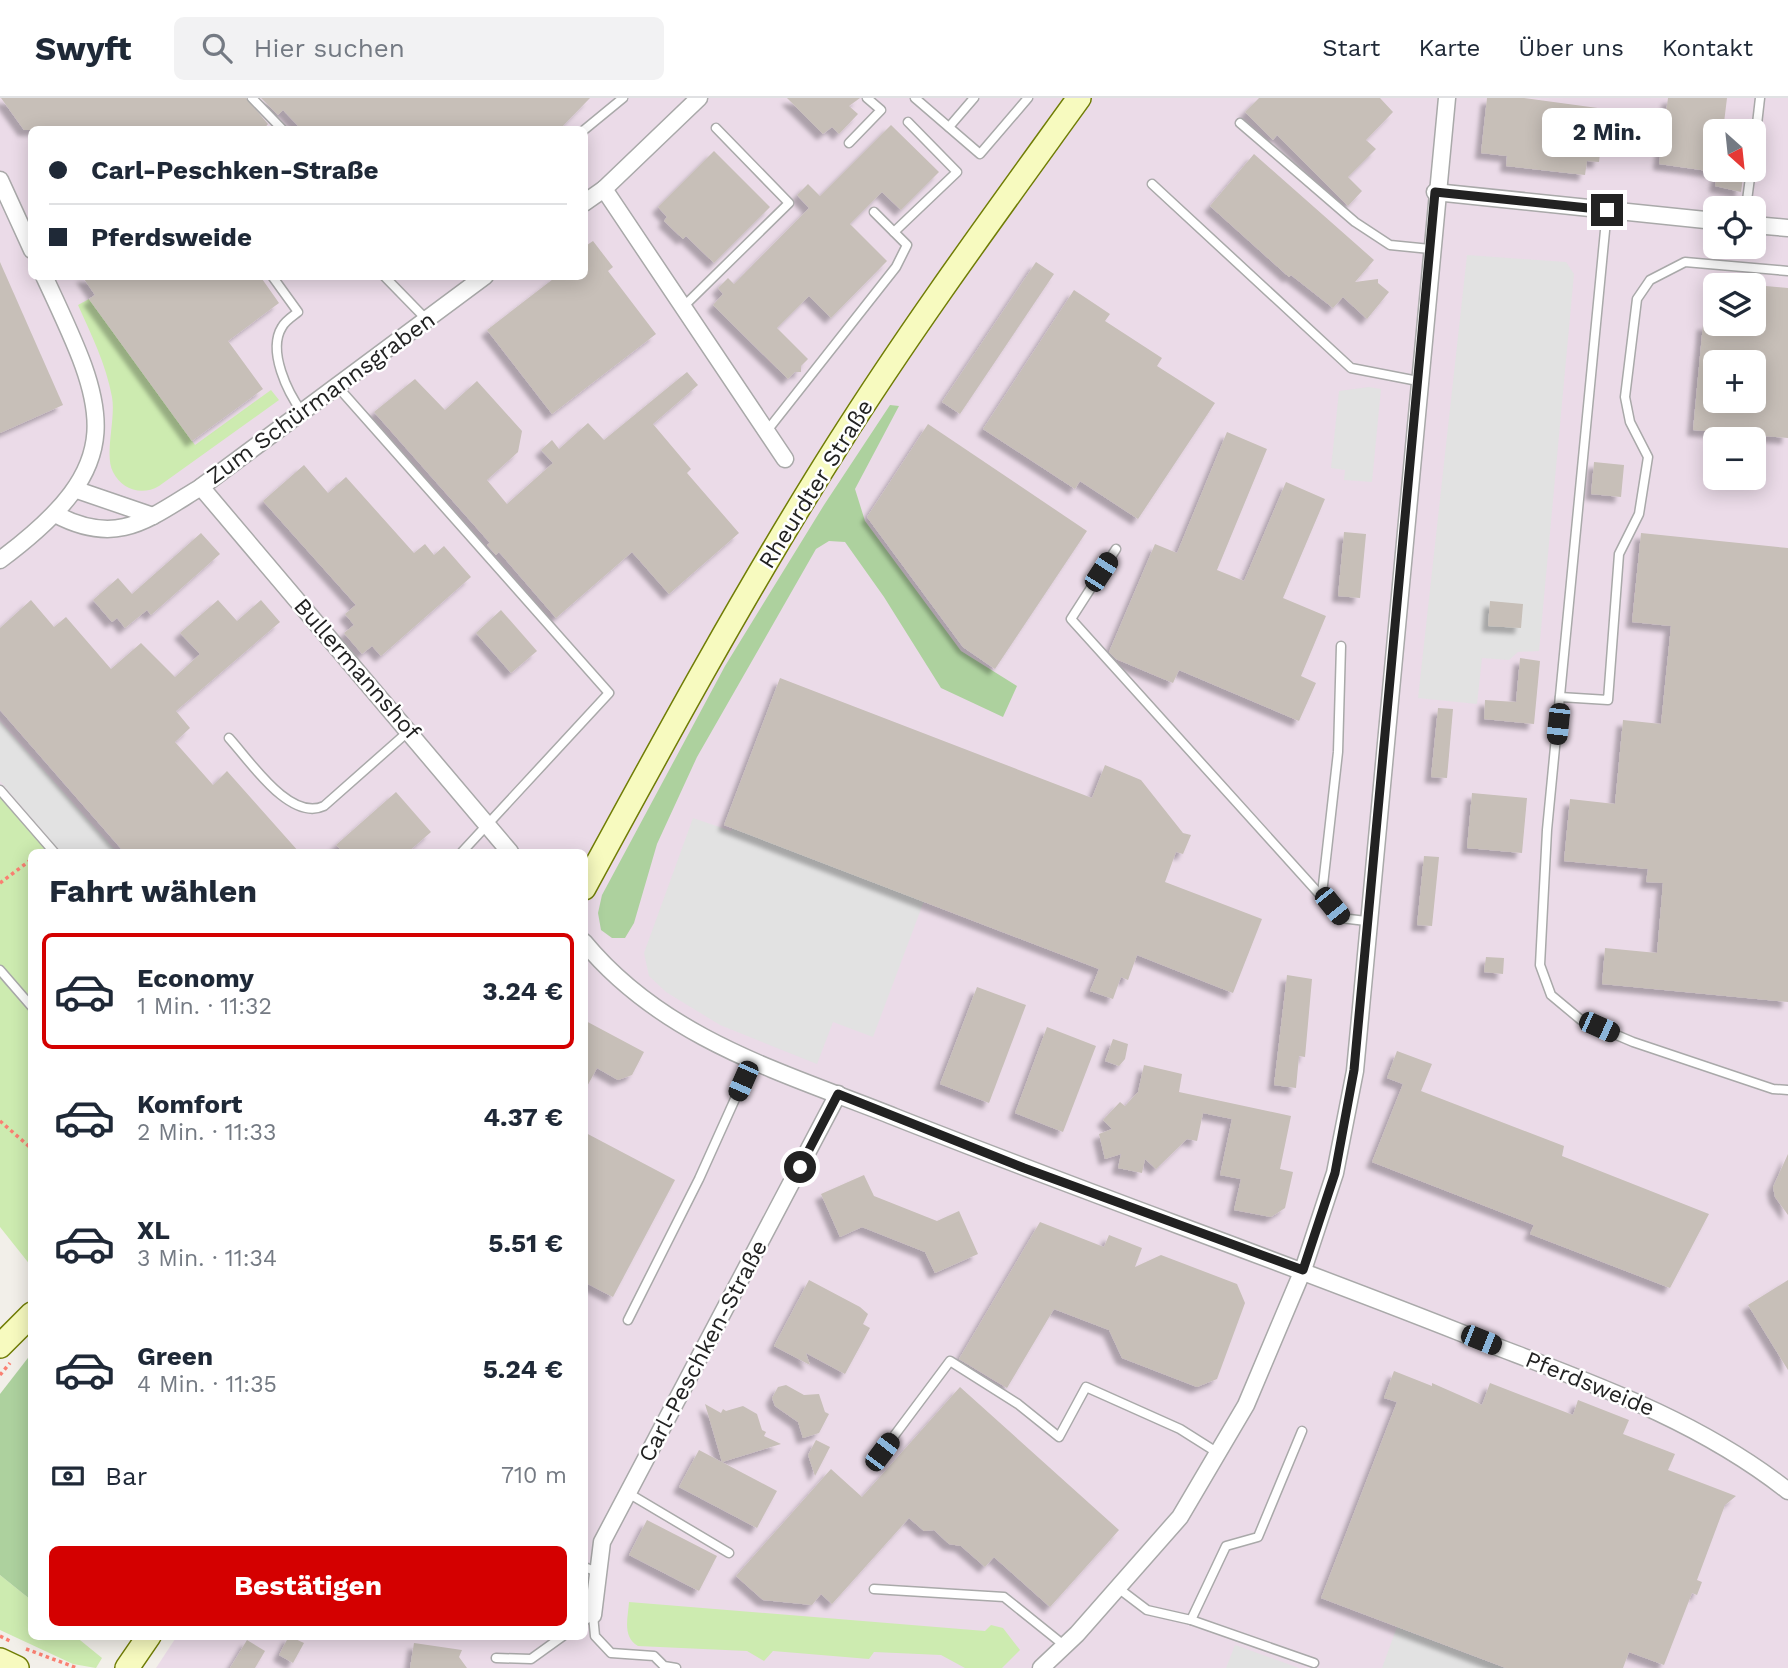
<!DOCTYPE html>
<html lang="de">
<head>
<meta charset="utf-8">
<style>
	body { margin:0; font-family:"Work Sans",sans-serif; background:#f2f2f3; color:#1f2937; height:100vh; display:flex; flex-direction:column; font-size:26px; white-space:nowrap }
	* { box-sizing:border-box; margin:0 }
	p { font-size:23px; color:#747a83 }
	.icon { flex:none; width:38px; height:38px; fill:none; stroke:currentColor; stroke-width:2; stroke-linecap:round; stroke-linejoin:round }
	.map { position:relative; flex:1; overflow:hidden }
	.panel { position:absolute; left:28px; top:751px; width:560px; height:791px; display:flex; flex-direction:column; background:#fff; border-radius:10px; box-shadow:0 4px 18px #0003 }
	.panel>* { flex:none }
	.banner { position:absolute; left:28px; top:28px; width:560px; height:154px; border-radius:10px; box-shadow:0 4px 18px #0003; display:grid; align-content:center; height:154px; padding:0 21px; background:#fff }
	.needle { width:46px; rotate:153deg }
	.tools { position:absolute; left:1703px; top:21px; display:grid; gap:14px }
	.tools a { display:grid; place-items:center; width:63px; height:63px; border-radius:10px; background:#fff; box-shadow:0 4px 18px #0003; font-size:35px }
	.end { position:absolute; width:32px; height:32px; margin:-16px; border:9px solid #222; background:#fff; box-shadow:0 0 0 4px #fff }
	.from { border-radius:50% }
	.bubble { position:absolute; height:49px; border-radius:10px; background:#fff; box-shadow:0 4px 18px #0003; font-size:23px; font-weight:700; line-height:49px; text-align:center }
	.car { position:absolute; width:21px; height:42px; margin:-21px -10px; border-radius:9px; box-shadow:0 0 5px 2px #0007; background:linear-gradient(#222 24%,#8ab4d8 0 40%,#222 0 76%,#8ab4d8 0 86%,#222 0) }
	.banner b { display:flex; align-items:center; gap:24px; height:66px; font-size:26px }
	.banner b+b { border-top:2px solid #e0e1e3 }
	.banner i { width:18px; height:18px; background:#1f2937 }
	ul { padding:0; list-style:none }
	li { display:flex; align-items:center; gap:21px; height:116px; margin:0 14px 10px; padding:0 7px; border:4px solid transparent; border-radius:10px }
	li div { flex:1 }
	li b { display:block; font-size:26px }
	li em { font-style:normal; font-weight:700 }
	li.selected { border-color:#d40000 }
	li>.icon { width:63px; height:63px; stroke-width:1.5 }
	h2 { padding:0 21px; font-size:32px; line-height:84px }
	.pay { display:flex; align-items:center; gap:18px; height:77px; padding:0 21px; font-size:26px }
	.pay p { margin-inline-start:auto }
	.action { display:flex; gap:14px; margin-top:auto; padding:14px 21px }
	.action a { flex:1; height:80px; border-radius:10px; background:#d40000; color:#fff; font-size:28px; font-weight:700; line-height:80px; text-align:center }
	header { display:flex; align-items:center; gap:42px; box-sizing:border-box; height:98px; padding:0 35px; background:#fff; border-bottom:2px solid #e0e1e3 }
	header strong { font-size:33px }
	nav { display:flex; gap:38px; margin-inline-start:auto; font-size:24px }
	.search { width:490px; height:63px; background:#f2f2f3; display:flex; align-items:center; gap:18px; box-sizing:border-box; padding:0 24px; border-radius:10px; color:#747a83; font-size:26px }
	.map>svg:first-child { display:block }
	.industrial { fill:#ebdbe8; fill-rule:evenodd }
	.grass { fill:#cdebb0 }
	.forest { fill:#add19e }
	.parking { fill:#e2e2e2 }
	.building { fill:#c7bfb8; fill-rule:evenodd; filter:url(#shadow) }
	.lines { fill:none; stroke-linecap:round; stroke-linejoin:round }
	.service-casing { stroke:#a9a9a9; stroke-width:11 }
	.minor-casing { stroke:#a9a9a9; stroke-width:19 }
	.secondary-casing { stroke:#707d05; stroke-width:26 }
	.path { stroke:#fa8072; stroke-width:3.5; stroke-dasharray:3.5 3.5; stroke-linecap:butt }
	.service { stroke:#fff; stroke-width:8 }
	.minor { stroke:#fff; stroke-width:16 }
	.secondary { stroke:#f7fabf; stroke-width:23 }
	.route { stroke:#222; stroke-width:9 }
	.labels { text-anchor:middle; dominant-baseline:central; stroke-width:5; stroke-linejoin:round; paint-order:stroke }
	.street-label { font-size:23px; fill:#222; stroke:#fff }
</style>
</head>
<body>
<header>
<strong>Swyft</strong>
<div class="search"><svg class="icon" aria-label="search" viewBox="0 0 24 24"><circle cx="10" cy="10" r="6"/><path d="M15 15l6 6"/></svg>Hier suchen</div>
<nav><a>Start</a><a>Karte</a><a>Über uns</a><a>Kontakt</a></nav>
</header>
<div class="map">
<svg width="1788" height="1570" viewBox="0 0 1788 1570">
	<defs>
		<filter id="shadow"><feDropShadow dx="-6" dy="6" stdDeviation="2" flood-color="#0004"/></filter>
	</defs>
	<rect width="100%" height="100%" fill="#f2efe9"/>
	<path class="industrial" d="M0,0H1788V1570H156L177,1538H584V754H48L0,696ZM32,32H584V178H32ZM1715,33H1754V72H1715ZM1715,110H1754V149H1715ZM1715,187H1754V226H1715ZM1715,264H1754V303H1715ZM1715,341H1754V380H1715Z"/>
	<g class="grass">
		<path d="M89,201L195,347L271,292L279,302L159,388C142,398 122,392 113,374C104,357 116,321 112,299C106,266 91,236 78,207Z"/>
		<path d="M0,696L48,754H32L31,1168L0,1129Z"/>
		<path d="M0,1477L31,1502L32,1538H75L102,1560L96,1570L73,1566L0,1532Z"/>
		<path d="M629,1504L985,1533L991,1527L1003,1530L1020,1552L1002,1570H965L941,1557L874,1554L869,1561L773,1553L764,1563L747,1553L638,1548C622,1539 628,1520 629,1504Z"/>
	</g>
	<g class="forest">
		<path d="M890,307L899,308L855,391L865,423L961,553L1017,588L1003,619L941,590L884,499L845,444L829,443L816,451L697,659L657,746L634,825L625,840H612L601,832L598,815L602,797L725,568L824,407Z"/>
		<path d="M31,1256V1502L0,1477V1296Z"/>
	</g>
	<g class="parking">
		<path d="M1467,157L1566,164L1574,176L1539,553L1518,554L1509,562L1482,560L1477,606L1418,600Z"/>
		<path d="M1369,289L1381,291L1372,384L1344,382L1345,372L1331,370L1339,293Z"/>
		<path d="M0,623L117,754H61L0,683Z"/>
		<path d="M693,720L731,733L733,730L924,803L873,939L833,924L817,966L720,927L666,894L649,878L644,855Z"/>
		<path d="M1397,1529L1505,1570H1382Z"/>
		<path d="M1235,1547L1299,1570H1226Z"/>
	</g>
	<g class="building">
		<path d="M1,0H246L268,26L263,32H24Z"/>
		<path d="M261,0H590L559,32H302L283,12L278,17Z"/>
		<path d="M787,0H860L849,8L858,16L839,36L832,29L823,36Z"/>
		<path d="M1259,0H1380L1393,14L1366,42L1376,51L1348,79L1362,93L1348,108L1277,37L1273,42L1245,14Z"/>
		<path d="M1487,0H1524L1605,11L1599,64L1587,63L1585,77L1506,68L1507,58L1481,55Z"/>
		<path d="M1668,0H1727L1723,33H1715V74L1659,66Z"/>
		<path d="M891,27L939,74L901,112L882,94L850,126L887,163L831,220L809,198L777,230L808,261L801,268V274H795L788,281L713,207L723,196L718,190L728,180L734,186L809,110L797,97L808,86L820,98Z"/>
		<path d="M714,53L770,109L714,165L686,138L683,141L664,123L667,119L658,109Z"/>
		<path d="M1254,56L1374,162L1355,184L1378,181V185L1389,194L1367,221L1343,199L1333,210L1291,177L1289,179L1210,108Z"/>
		<path d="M1718,72H1744L1741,94L1715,88Z"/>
		<path d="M593,143L613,169L608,173L656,236L552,316L487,232L557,178H584V149Z"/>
		<path d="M0,164L63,307L0,335Z"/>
		<path d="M1036,164L1054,176L960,316L942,304Z"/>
		<path d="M82,178H260L279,205L228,243L263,291L192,343L89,201L95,197Z"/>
		<path d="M1754,187L1788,190V340L1693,332L1703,226H1754ZM1715,264H1754V303H1715Z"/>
		<path d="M1074,192L1110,216L1105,223L1162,260L1157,268L1215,305L1138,421L1080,383L1075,391L983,331Z"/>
		<path d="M687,274L698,287L653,326L691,371L687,375L739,435L669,496L632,454L556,520L499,454L496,457L487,447L490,445L374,314L415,281L445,312L477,283L522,333L518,354L487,382L507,406L553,365L541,352L552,342L559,351L588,325L604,342Z"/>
		<path d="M928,326L1087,433L995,571L963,549L867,419Z"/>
		<path d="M1227,334L1267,351L1217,472L1244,483L1286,384L1325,401L1283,500L1326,518L1301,578L1316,585L1299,623L1179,572L1173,585L1116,561L1109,554L1155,446L1177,455Z"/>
		<path d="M1594,364L1624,367L1621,399L1591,396Z"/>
		<path d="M304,367L328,395L346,379L414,455L425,446L434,457L444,448L471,479L381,558L372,548L362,556L344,535L354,527L345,516L356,507L263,403Z"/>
		<path d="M1344,434L1366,436L1360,500L1338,498Z"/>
		<path d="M201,435L220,456L151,517L147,512L125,530L117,520L112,524L93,502L118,480L132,496Z"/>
		<path d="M1641,435L1788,450V904L1602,886L1605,850L1657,855L1663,785L1646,784L1648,771L1564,763L1570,701L1615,706L1623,622L1661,626L1671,528L1632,524Z"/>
		<path d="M31,502L54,529L66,519L111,571L141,545L175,579L200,556L180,535L218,502L237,523L261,502L280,524L176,613L190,630L175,644L213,687L227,673L299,754H124L0,612V530Z"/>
		<path d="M1490,503L1523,506L1521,530L1488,528Z"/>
		<path d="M501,512L537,553L511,575L476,535Z"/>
		<path d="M1520,560L1540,563L1534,626L1484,621L1485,602L1516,604Z"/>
		<path d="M780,580L1092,700L1105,667L1141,682L1183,735L1191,737L1183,756L1176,754L1165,784L1262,821L1233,895L1137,857L1128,882L1121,879L1113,901L1090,893L1099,871L724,727Z"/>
		<path d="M1438,610L1453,611L1447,680L1431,679Z"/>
		<path d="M396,694L431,734L408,754H343L336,747Z"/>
		<path d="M1472,695L1527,700L1522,755L1467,750Z"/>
		<path d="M1424,758L1439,759L1432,828L1417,827Z"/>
		<path d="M1486,859L1504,860L1503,876L1484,874Z"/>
		<path d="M1287,877L1312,881L1305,959L1299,958L1296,990L1274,987Z"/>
		<path d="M977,889L1026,907L989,1005L940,986Z"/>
		<path d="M584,922L644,954L632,977L618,982L597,970L584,994Z"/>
		<path d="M1047,929L1096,948L1063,1034L1015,1015Z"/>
		<path d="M1113,941L1128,946L1125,961L1119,968L1105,963Z"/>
		<path d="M1397,953L1432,966L1421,993L1564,1048L1562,1058L1709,1116L1670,1190L1530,1136L1534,1127L1372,1064L1403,986L1387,980Z"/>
		<path d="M1144,967L1182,976L1179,994L1291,1018L1280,1071L1293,1074L1285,1110L1271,1119L1234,1112L1241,1081L1220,1077L1232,1021L1203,1015L1197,1043L1187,1041L1156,1071L1145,1061L1142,1075L1118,1070L1121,1056L1105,1061L1099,1036L1112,1031L1103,1022L1120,1004L1125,1008L1138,994Z"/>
		<path d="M584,1034L675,1082L613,1199L584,1184Z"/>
		<path d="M1788,1056V1117L1775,1099L1773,1089Z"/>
		<path d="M864,1077L874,1098L937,1123L959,1113L978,1156L935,1175L925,1154L862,1129L840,1139L821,1096Z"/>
		<path d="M1040,1124L1104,1149L1109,1137L1142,1150L1135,1169L1161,1157L1237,1186L1245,1205L1217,1281L1197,1289L1122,1260L1109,1232L1054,1211L1007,1290L959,1261Z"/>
		<path d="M809,1182L860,1209L868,1216L863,1226L870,1230L845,1276L806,1255L810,1267L774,1248Z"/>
		<path d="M1788,1182V1272L1748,1207Z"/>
		<path d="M1394,1273L1432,1288V1285L1482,1307L1490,1285L1573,1317L1578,1302L1629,1322L1623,1336L1675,1356L1668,1372L1736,1398L1725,1407L1697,1482L1702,1484L1697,1497L1692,1495L1664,1567L1629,1554L1623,1570H1506L1321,1500L1397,1304L1384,1300Z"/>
		<path d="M786,1287L804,1297L819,1296L825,1314L829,1316L819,1335L803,1340L798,1324L775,1308L772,1300L778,1289Z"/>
		<path d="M960,1289L1119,1432L1050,1509L994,1459L985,1469L961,1448L949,1446L934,1432L924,1433L909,1420L832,1506L821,1496L812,1507L763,1502L736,1478L831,1371L862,1399Z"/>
		<path d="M705,1306L721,1315L723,1311L726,1313L743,1308L757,1316L762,1332L766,1334L764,1338L781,1346L722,1364Z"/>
		<path d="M816,1342L830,1349L815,1378L808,1357Z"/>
		<path d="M699,1352L777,1393L757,1430L679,1389Z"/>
		<path d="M647,1422L717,1458L699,1493L629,1457Z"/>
		<path d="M289,1538L304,1545L293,1565L279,1557Z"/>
		<path d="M247,1542L265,1553L255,1570H230Z"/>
		<path d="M414,1545L462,1552L459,1559L467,1570H410Z"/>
	</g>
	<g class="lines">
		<g class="service-casing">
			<g id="service">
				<path d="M252,0L283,32"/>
				<path d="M915,0L980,56L1028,0"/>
				<path d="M1240,25L1355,124L1390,147L1430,151"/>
				<path d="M949,29L974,0"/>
				<path d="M584,32L623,0"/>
				<path d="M849,45L881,12L867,0"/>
				<path d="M1754,52L1760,0"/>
				<path d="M1152,86L1351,270L1418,283"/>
				<path d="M1746,110L1751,72"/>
				<path d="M1607,112L1547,732L1540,867L1551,897L1581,922L1633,944L1773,991L1788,992"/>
				<path d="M894,134L957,74L908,24"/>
				<path d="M272,178L298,214C293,218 285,223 282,229C267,253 288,295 302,314"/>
				<path d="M384,178L426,221"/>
				<path d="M683,209L789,105L716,30"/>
				<path d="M337,288L609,595L462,754"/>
				<path d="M766,334L896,169L907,147L874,114"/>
				<path d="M1116,451L1071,521L1341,820L1366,823"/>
				<path d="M1560,599L1608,602L1619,456L1639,416L1648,359L1630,324L1625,299L1637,201L1650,182L1685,164L1788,173"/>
				<path d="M229,640C250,663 290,724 324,708L410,632"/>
				<path d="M0,692L54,754"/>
				<path d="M1322,796L1338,654L1341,548"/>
				<path d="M0,872L32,909"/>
				<path d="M628,1222L699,1081L753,961"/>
				<path d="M882,1354L950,1263L1018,1306L1059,1339L1086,1289L1180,1331L1218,1355"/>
				<path d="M628,1395L729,1455"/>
				<path d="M584,1469L598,1474"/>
				<path d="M1118,1490L1147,1512L1191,1522L1226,1448L1258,1439L1302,1333"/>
				<path d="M874,1491L1004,1499L1065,1548"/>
				<path d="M1191,1522L1314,1565"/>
				<path d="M584,1523L593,1517L595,1538L611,1555L654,1558L664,1568L676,1570"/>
				<path d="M496,1560L531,1561L563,1538"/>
			</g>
		</g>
		<g class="minor-casing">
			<g id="minor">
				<path d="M0,82L32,152"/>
				<path d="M604,91L785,361"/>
				<path d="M1435,94L1715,123"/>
				<path d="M584,105L604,91L699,0"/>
				<path d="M1754,127L1788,130"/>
				<path d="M201,389L510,754"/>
				<path d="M77,392L153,418"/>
				<path d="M55,416C117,449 147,422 201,389L485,178"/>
				<path d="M0,462C133,363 107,312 44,178"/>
				<path d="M584,844C664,941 782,974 895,1019C1084,1094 1275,1161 1464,1236C1576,1280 1692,1317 1788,1393"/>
				<path d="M593,1517L602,1444L838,996"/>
				<path d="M1041,1570L1077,1536L1180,1419L1246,1307L1303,1172L1335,1075L1355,973L1447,0"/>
			</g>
		</g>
		<g class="secondary-casing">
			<g id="secondary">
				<path d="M584,790C665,641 746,492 837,348C912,229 996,115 1079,0"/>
				<path d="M0,1248L32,1216"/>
				<path d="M0,1562L17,1570"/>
				<path d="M127,1570L149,1538"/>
			</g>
		</g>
		<g class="path">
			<path d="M0,785L32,761"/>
			<path d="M0,1023L32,1051"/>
			<path d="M0,1277L10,1265"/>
			<path d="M0,1538L10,1543"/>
			<path d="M26,1551L77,1570"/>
		</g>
		<use href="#service" class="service"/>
		<use href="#minor" class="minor"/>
		<use href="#secondary" class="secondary"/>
	</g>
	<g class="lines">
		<path class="route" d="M800,1069L838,996L1024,1070L1303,1172L1335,1075L1354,972L1435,94L1607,112"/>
	</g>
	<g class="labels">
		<g class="street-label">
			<text transform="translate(321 300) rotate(-36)">Zum Schürmannsgraben</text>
			<text transform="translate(816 386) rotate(-58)">Rheurdter Straße</text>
			<text transform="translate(357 571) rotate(49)">Bullermannshof</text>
			<text transform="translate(703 1253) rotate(-62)">Carl-Peschken-Straße</text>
			<text transform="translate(1590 1286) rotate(22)">Pferdsweide</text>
		</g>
	</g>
</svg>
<div class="tools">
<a><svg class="needle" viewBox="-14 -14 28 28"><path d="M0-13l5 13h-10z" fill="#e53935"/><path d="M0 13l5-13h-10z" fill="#747a83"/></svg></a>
<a><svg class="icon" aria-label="locate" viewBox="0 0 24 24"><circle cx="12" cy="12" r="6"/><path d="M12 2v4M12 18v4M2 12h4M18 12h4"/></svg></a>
<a><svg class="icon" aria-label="layers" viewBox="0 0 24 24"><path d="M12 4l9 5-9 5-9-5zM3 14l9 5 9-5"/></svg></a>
<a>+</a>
<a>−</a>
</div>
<i class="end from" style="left:800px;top:1069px"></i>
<i class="end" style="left:1607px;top:112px"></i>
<div class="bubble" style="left:1542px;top:10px;width:130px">2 Min.</div>
<i class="car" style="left:1101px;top:474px;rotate:33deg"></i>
<i class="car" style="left:1558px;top:626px;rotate:186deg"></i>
<i class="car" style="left:1332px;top:808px;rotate:141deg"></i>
<i class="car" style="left:1599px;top:929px;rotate:114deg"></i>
<i class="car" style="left:743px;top:983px;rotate:204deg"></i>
<i class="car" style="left:1481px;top:1242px;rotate:112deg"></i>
<i class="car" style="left:882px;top:1354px;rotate:37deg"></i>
<div class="banner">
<b><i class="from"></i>Carl-Peschken-Straße</b>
<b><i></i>Pferdsweide</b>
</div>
<section class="panel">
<h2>Fahrt wählen</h2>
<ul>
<li class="selected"><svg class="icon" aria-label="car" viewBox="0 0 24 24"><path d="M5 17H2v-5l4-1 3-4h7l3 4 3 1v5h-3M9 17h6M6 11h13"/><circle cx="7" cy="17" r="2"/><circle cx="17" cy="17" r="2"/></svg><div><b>Economy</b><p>1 Min. · 11:32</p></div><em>3.24 €</em></li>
<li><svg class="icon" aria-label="car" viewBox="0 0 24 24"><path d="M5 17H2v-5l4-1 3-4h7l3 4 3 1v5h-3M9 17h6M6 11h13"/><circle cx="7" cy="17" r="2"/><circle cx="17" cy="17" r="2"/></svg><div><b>Komfort</b><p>2 Min. · 11:33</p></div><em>4.37 €</em></li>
<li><svg class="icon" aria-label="car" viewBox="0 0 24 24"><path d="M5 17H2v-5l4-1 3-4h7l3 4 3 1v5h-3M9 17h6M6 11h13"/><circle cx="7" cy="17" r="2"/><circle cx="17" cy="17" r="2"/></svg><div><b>XL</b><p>3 Min. · 11:34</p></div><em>5.51 €</em></li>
<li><svg class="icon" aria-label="car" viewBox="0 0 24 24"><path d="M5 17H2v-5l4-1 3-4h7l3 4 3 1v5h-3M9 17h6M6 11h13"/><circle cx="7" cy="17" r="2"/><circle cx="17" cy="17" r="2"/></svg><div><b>Green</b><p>4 Min. · 11:35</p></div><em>5.24 €</em></li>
</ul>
<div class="pay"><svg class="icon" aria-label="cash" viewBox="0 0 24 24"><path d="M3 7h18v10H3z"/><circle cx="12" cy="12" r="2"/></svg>Bar<p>710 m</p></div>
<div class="action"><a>Bestätigen</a></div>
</section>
</div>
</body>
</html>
